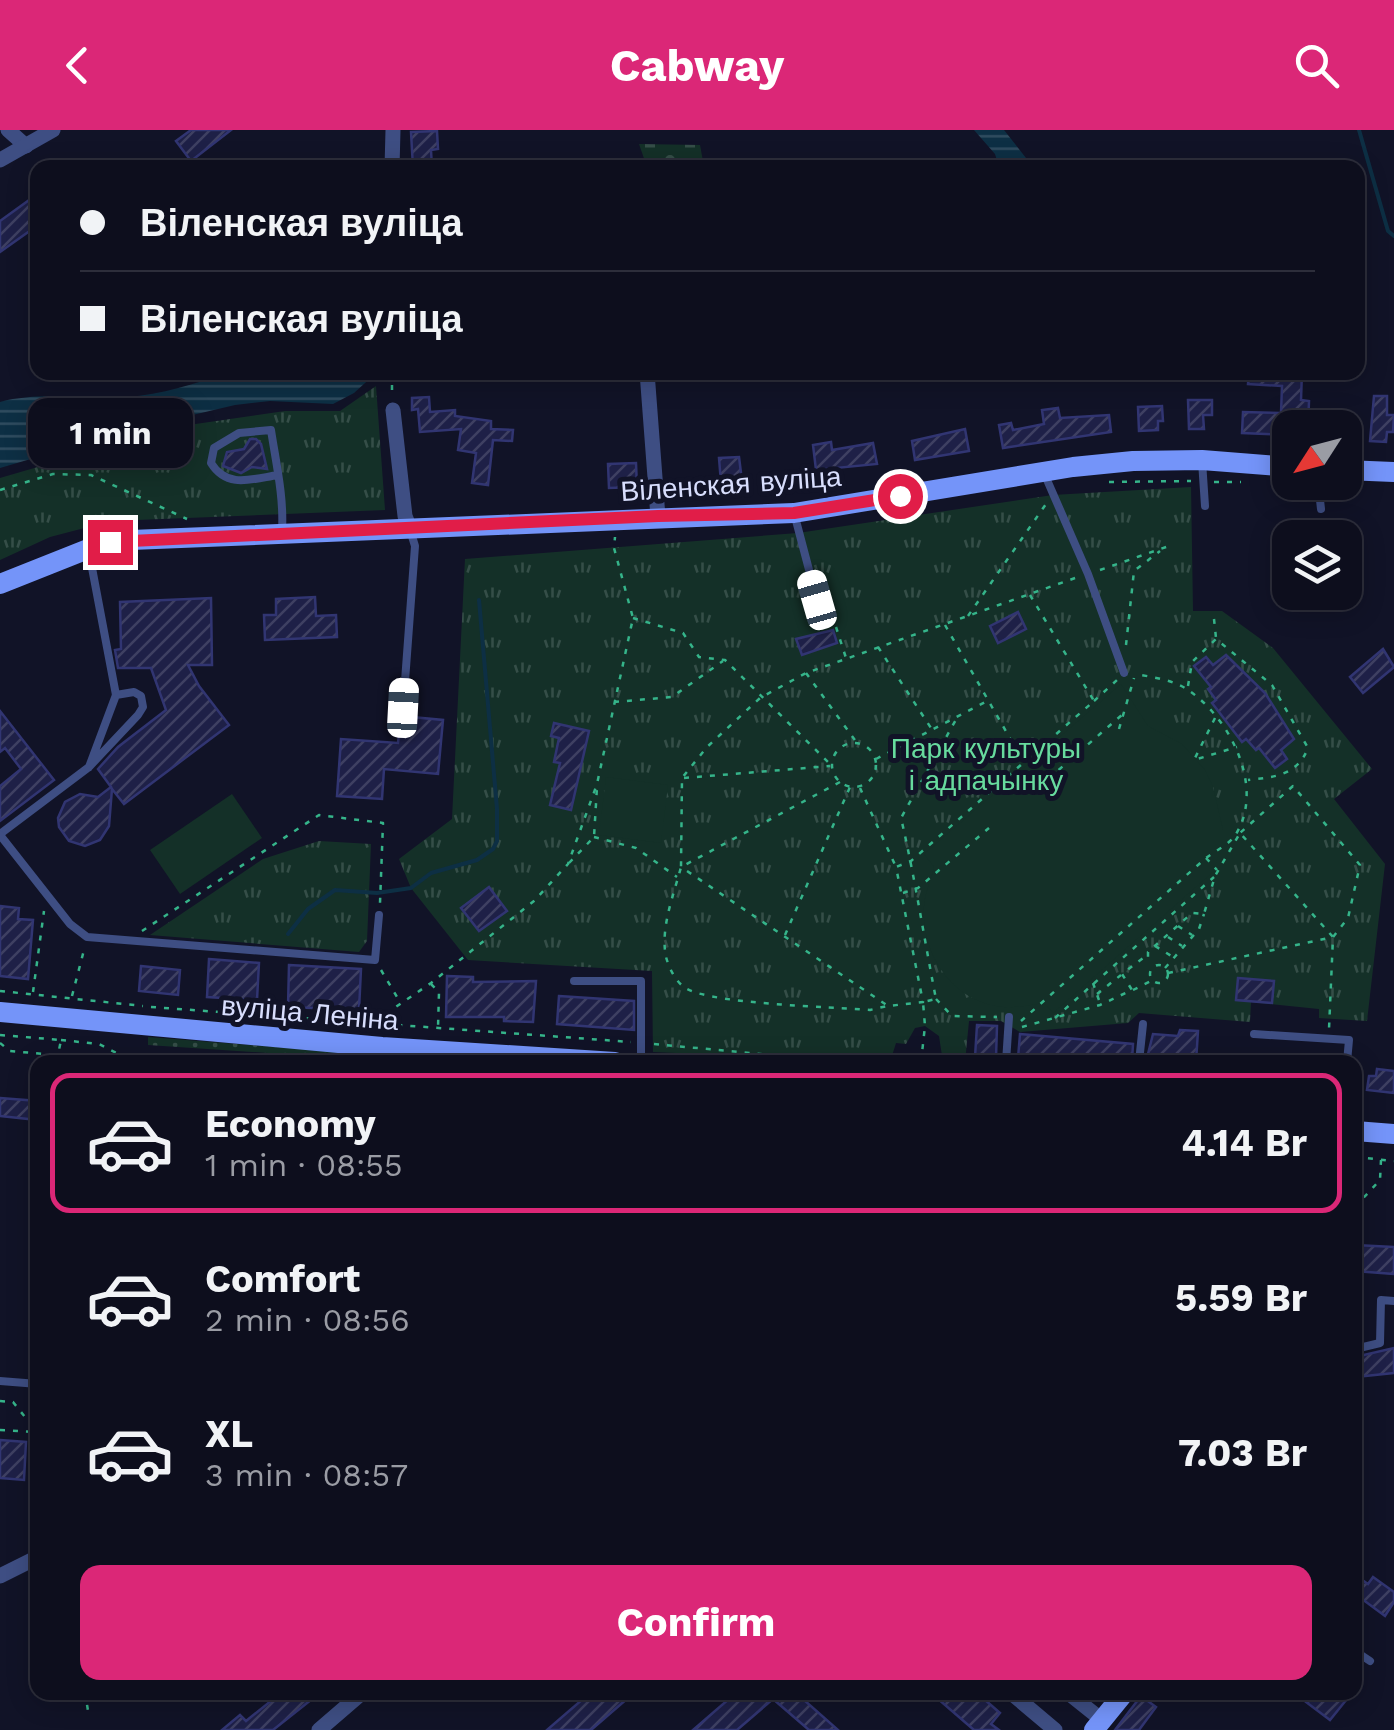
<!DOCTYPE html>
<html lang="en">
<head>
<meta charset="utf-8">
<style>
	body { margin:0; font-family:"Work Sans",sans-serif; background:#1b1c2a; color:#f1f3f6; height:100vh; display:flex; flex-direction:column; font-size:38px; white-space:nowrap }
	* { box-sizing:border-box; margin:0 }
	p { font-size:32px; color:#9a9ca4 }
	.icon { flex:none; width:55px; height:55px; fill:none; stroke:currentColor; stroke-width:2; stroke-linecap:round; stroke-linejoin:round }
	.map { position:relative; flex:1; overflow:hidden }
	.side { position:absolute; left:30px; top:925px; width:1332px; height:645px; display:flex; flex-direction:column; background:#0d0e1d; border-radius:20px; box-shadow:0 5px 25px #0003,0 0 0 2px #2d2e3b }
	.side>* { flex:none }
	.guide { position:absolute; left:30px; top:30px; width:1335px; height:220px; border-radius:20px; box-shadow:0 5px 25px #0003,0 0 0 2px #2d2e3b; display:grid; align-content:center; height:220px; padding:0 50px; background:#0d0e1d }
	.needle { width:65px; rotate:234deg }
	.buttons { position:absolute; left:1272px; top:280px; display:grid; gap:20px }
	.buttons a { display:grid; place-items:center; width:90px; height:90px; border-radius:20px; background:#0d0e1d; box-shadow:0 5px 25px #0003,0 0 0 2px #2d2e3b; font-size:50px }
	.end { position:absolute; width:45px; height:45px; margin:-22px; border:12px solid #e11d48; background:#fff; box-shadow:0 0 0 5px #fff }
	.from { border-radius:50% }
	.bubble { position:absolute; height:70px; border-radius:20px; background:#0d0e1d; box-shadow:0 5px 25px #0003,0 0 0 2px #2d2e3b; font-size:32px; font-weight:700; line-height:70px; text-align:center }
	.car { position:absolute; width:30px; height:60px; margin:-30px -15px; border-radius:12px; box-shadow:0 0 8px 2px #0007; background:linear-gradient(#fff 24%,#345 0 40%,#fff 0 76%,#345 0 86%,#fff 0) }
	.guide b { display:flex; align-items:center; gap:35px; height:95px; font-size:38px }
	.guide b+b { border-top:2px solid #2d2e3b }
	.guide i { width:25px; height:25px; background:#f1f3f6 }
	ul { padding:18px 0 0; list-style:none }
	li { display:flex; align-items:center; gap:30px; height:140px; margin:0 20px 15px; padding:0 30px; border:5px solid transparent; border-radius:20px }
	li div { flex:1 }
	li b { display:block; font-size:38px }
	li em { font-style:normal; font-weight:700 }
	li.on { border-color:#db2777 }
	li>.icon { width:90px; height:90px; stroke-width:1.5 }
	.button { display:flex; gap:20px; margin-top:auto; padding:20px 50px }
	.button a { flex:1; height:115px; border-radius:20px; background:#db2777; color:#fff; font-size:40px; font-weight:700; line-height:115px; text-align:center }
	header { display:flex; justify-content:space-between; align-items:center; height:130px; padding:0 50px; background:#db2777; color:#fff; font-size:45px; font-weight:700 }
	.map>svg:first-child { display:block }
	.grass { fill:url(#grass-dots) }
	.cemetery { fill:url(#cemetery-stones) }
	.park { fill:url(#park-tufts) }
	.garden { fill:#143028 }
	.water { fill:url(#water-rules) }
	.lines { fill:none; stroke-linecap:round; stroke-linejoin:round }
	.stream { stroke:#0d2f44; stroke-width:4 }
	.building { fill:url(#building-hatch); stroke:#313572; stroke-width:2.5 }
	.path { stroke:#35b48a; stroke-width:2.5; stroke-dasharray:5 8; stroke-linecap:butt }
	.lane { stroke:#3e4e83; stroke-width:8 }
	.street { stroke:#3e4e83; stroke-width:15 }
	.secondary { stroke:#7494f9; stroke-width:20 }
	.route { stroke:#e11d48; stroke-width:12 }
	.labels { text-anchor:middle; dominant-baseline:central; stroke-width:10; stroke-linejoin:round; paint-order:stroke }
	.street-label { font-size:28px; fill:#d8defd; stroke:#111327 }
	.park-label { font-size:28px; fill:#67db9e; stroke:#111327 }
</style>
</head>
<body>
<header><svg class="icon" aria-label="back" viewBox="0 0 24 24"><path d="M15 5l-7 7 7 7"/></svg>Cabway<svg class="icon" aria-label="search" viewBox="0 0 24 24"><circle cx="10" cy="10" r="6"/><path d="M15 15l6 6"/></svg></header>
<div class="map">
<svg width="1394" height="1600" viewBox="0 0 1394 1600">
	<defs>
		<pattern id="grass-dots" width="8" height="8" patternUnits="userSpaceOnUse" patternTransform="scale(2.5)"><rect width="8" height="8" fill="#143028"/><path d="M2 2h.1M6 6h.1" fill="none" stroke="#354e48" stroke-width="1.8" stroke-linecap="round"/></pattern>
		<pattern id="cemetery-stones" width="16" height="16" patternUnits="userSpaceOnUse" patternTransform="scale(2.5)"><rect width="16" height="16" fill="#143028"/><path d="M2 7V4a2 2 0 0 1 4 0v3zM10 15v-3a2 2 0 0 1 4 0v3z" fill="#354e48"/></pattern>
		<pattern id="park-tufts" width="24" height="20" patternUnits="userSpaceOnUse" patternTransform="scale(2.5)"><rect width="24" height="20" fill="#143028"/><path d="M3 7l-1-3M5 7V3M7 7l1-3M15 17l-1-3M17 17v-4M19 17l1-3" fill="none" stroke="#354e48"/></pattern>
		<pattern id="water-rules" width="6" height="5" patternUnits="userSpaceOnUse" patternTransform="scale(2.5)"><rect width="6" height="5" fill="#0d2f44"/><path d="M0 2.5h6" fill="none" stroke="#304d60"/></pattern>
		<pattern id="building-hatch" width="6" height="6" patternUnits="userSpaceOnUse" patternTransform="scale(2.5)"><rect width="6" height="6" fill="#1e2047"/><path d="M-1 1l2-2M0 6l6-6M5 7l2-2" fill="none" stroke="#3e4062"/></pattern>
	</defs>
	<rect width="100%" height="100%" fill="#111327"/>
	<path class="grass" d="M148,907L456,931V932H401L148,915Z"/>
	<path class="cemetery" d="M639,14L700,15L704,37H647Z"/>
	<g class="park">
		<path d="M376,256L385,380L111,391L50,407L0,430V348L175,297L285,281H340Z"/>
		<path d="M1191,357L1193,481H1222L1273,518L1372,639L1334,669L1385,734L1367,891L1319,888V879L1251,872L1250,892L1139,883L1128,893L1020,902L1001,891H969L965,932H943L939,906L925,896L915,898L906,914L896,913L890,932L653,922L652,841L468,830L411,758L399,729L452,689L465,429L798,403L1053,365Z"/>
		<path d="M319,711L371,714L367,811L359,822L150,805L263,729Z"/>
	</g>
	<g class="garden">
		<path d="M1121,554L1148,596L1182,614L1205,640L1213,657L1223,700V712L1213,742L1053,883L1044,873C1030,875 1018,878 1004,877C953,873 921,825 924,776C925,762 931,750 934,737L924,724Z"/>
		<path d="M606,647L668,655L661,713L599,705Z"/>
		<path d="M232,664L262,708L180,764L150,720Z"/>
	</g>
	<g class="water">
		<path d="M974,0H1004L1033,37H999L995,24Z"/>
		<path d="M228,243H376L354,263L333,274L270,271L235,275L133,299L0,338V272C42,261 85,270 127,267C161,265 196,253 228,243Z"/>
	</g>
	<g class="lines">
		<g class="stream">
			<path d="M1359,0L1388,101L1394,106"/>
			<path d="M288,804L308,779L335,760L377,763L411,758L431,743L477,730L493,719L497,711V679L479,470"/>
		</g>
	</g>
	<g class="building">
		<path d="M191,0H231L191,31L176,11Z"/>
		<path d="M437,1L438,19L431,20L432,38H413L411,2Z"/>
		<path d="M32,68L38,75V95L0,122V91Z"/>
		<path d="M1249,242H1302L1301,270L1309,271L1308,298H1290V305L1242,303L1243,282L1281,283L1282,256L1248,254Z"/>
		<path d="M1374,266H1387V285H1394L1393,302H1387L1386,312L1370,311Z"/>
		<path d="M429,267L430,282L455,280V286L491,291V299L513,300L512,311L493,310L488,355L472,353L476,323L458,320L461,299L420,302L418,279L412,280V268Z"/>
		<path d="M1188,270H1212V285H1203L1204,299H1189Z"/>
		<path d="M1162,276L1163,291H1158V300L1139,301L1138,277Z"/>
		<path d="M1058,278L1060,288L1109,285L1111,302L1003,318L999,295L1011,293L1013,300L1044,294L1042,280Z"/>
		<path d="M965,299L969,321L915,330L912,311Z"/>
		<path d="M250,309H256L261,314L267,339L252,337L241,343L223,336L227,322L244,319Z"/>
		<path d="M831,312L832,320L873,313L877,334L816,340L813,315Z"/>
		<path d="M739,327L742,351L721,353L719,328Z"/>
		<path d="M636,333L637,357L609,358L608,334Z"/>
		<path d="M315,467L316,486L336,485L337,507L265,510L264,485H276V469Z"/>
		<path d="M211,468L212,535H188L199,556L229,595L124,674L112,659L109,696L100,710L85,716L69,711L59,697L58,688L65,672L80,664L98,667L111,657L98,639L118,617L166,580L151,538H118L115,520L121,519L120,472Z"/>
		<path d="M1018,482L1026,499L998,513L990,496Z"/>
		<path d="M833,500L837,513L802,525L796,509Z"/>
		<path d="M1383,519L1394,537L1363,563L1350,547Z"/>
		<path d="M1226,525L1265,563L1294,609L1281,620L1287,629L1275,638L1259,618L1256,620L1246,609L1242,612L1212,573L1216,570L1208,559L1211,557L1194,536L1206,527L1213,535Z"/>
		<path d="M0,581L54,650L0,691V656L21,639L5,618L0,622Z"/>
		<path d="M401,586L443,590L438,644L384,639L382,669L337,666L341,609L398,613Z"/>
		<path d="M554,593L589,601L571,680L550,675L560,633L554,632L559,608L551,606Z"/>
		<path d="M489,757L507,781L479,801L461,778Z"/>
		<path d="M0,776L19,778L18,789L33,790L28,849L0,846Z"/>
		<path d="M209,829L259,833L257,870L207,867Z"/>
		<path d="M289,835L361,839L359,880L288,877Z"/>
		<path d="M141,836L180,840L178,865L139,861Z"/>
		<path d="M447,846L473,847V852L536,851L533,892L504,891V887H446Z"/>
		<path d="M1238,848L1274,851L1272,873L1236,870Z"/>
		<path d="M559,866L634,871V900L557,894Z"/>
		<path d="M977,895L997,896L996,928L975,927Z"/>
		<path d="M1180,900L1198,901L1196,932H1146L1153,904L1178,906Z"/>
		<path d="M1020,904L1133,914L1132,932H1068L1018,928Z"/>
		<path d="M1377,939L1394,941V963L1367,960L1369,946H1376Z"/>
		<path d="M0,968L38,971V990L0,986Z"/>
		<path d="M1355,1115L1394,1117V1144L1355,1141Z"/>
		<path d="M1394,1218V1243L1355,1247V1227Z"/>
		<path d="M0,1310L26,1312L24,1350L0,1348Z"/>
		<path d="M1355,1445L1368,1454L1373,1447L1394,1462V1472L1385,1486L1362,1469L1355,1479Z"/>
		<path d="M282,1562H321L273,1600H222L240,1585L246,1591Z"/>
		<path d="M591,1562H635L591,1600H547Z"/>
		<path d="M737,1562H795L838,1600H809L773,1569L737,1600H693Z"/>
		<path d="M930,1562H976L1000,1583L991,1594L999,1600H974Z"/>
		<path d="M1313,1562H1339L1347,1569L1330,1590L1306,1572Z"/>
		<path d="M1141,1566L1156,1577L1139,1600H1115Z"/>
	</g>
	<g class="lines">
		<g class="path">
			<path d="M392,242V263"/>
			<path d="M1109,352L1191,351"/>
			<path d="M1214,352H1241"/>
			<path d="M0,360L53,344L91,345L187,389"/>
			<path d="M1100,440L1169,416"/>
			<path d="M1030,465L1094,571L911,731L896,737L923,872L888,876L681,737L682,648L707,617L760,568L806,543L1078,447"/>
			<path d="M968,486L1046,374"/>
			<path d="M633,488L683,503L699,527L725,530L832,636"/>
			<path d="M1214,489L1216,508"/>
			<path d="M945,495L1023,631"/>
			<path d="M836,497L846,528"/>
			<path d="M1126,515L1134,441L1160,421"/>
			<path d="M878,517L931,598"/>
			<path d="M806,543L857,613"/>
			<path d="M1188,556L1192,532L1216,509L1272,555L1308,618C1297,646 1274,647 1248,650"/>
			<path d="M1094,571L1117,550"/>
			<path d="M614,572L672,567L723,531"/>
			<path d="M1215,588L1194,630L1237,617"/>
			<path d="M1119,599L1134,548"/>
			<circle cx="854" cy="635" r="22"/>
			<path d="M876,629L989,570"/>
			<path d="M684,648L830,636"/>
			<path d="M840,652L681,737C674,764 660,798 666,827C669,838 676,853 687,859C715,874 831,877 870,880L887,876"/>
			<path d="M1039,657L1123,584"/>
			<path d="M860,658L896,737"/>
			<path d="M594,707L636,718L677,747"/>
			<path d="M1206,728L1217,740"/>
			<path d="M569,733L594,707L597,657"/>
			<path d="M903,763L918,758L989,698"/>
			<path d="M1178,796L1192,805"/>
			<path d="M142,801L319,685L383,693L380,773"/>
			<path d="M785,805L850,657"/>
			<path d="M1168,807L1182,816"/>
			<path d="M1155,816L1173,827"/>
			<circle cx="1159" cy="844" r="9"/>
			<path d="M1165,838L1199,799L1204,784"/>
			<path d="M381,840L400,872"/>
			<path d="M1168,843L1333,807L1348,788L1360,735L1293,656L1240,703"/>
			<path d="M1093,853L1100,873"/>
			<path d="M431,854L439,862L438,898"/>
			<path d="M1133,860L1153,850"/>
			<path d="M0,861L143,876"/>
			<path d="M33,862L44,781"/>
			<path d="M1097,864L1121,845"/>
			<path d="M72,866L84,820"/>
			<path d="M936,869L952,886L997,887"/>
			<path d="M151,877L631,912"/>
			<path d="M1055,888L1214,747"/>
			<path d="M1021,891L1206,728C1215,721 1230,714 1236,704C1265,657 1230,588 1188,560C1174,550 1152,547 1135,544"/>
			<path d="M383,896L384,885L431,853L534,771L568,734L597,654L633,488L614,418L615,407"/>
			<path d="M1022,897L1100,875L1132,860L1122,844L1143,828L1148,829V822L1192,783L1204,784L1215,746L1240,703L1333,807L1329,899"/>
			<path d="M0,905L61,910L58,925L125,932"/>
			<path d="M61,910L99,914L134,932"/>
			<path d="M0,913L10,921L56,925"/>
			<path d="M654,914L846,932"/>
			<path d="M921,932L925,896L923,872L936,869C924,808 915,748 901,688L958,586"/>
			<path d="M1327,932L1328,922"/>
			<path d="M1355,1027L1394,1031"/>
			<path d="M1355,1077L1380,1050L1381,1030"/>
			<path d="M0,1271L13,1272L37,1302"/>
			<path d="M0,1300L36,1302"/>
			<path d="M85,1562L89,1587"/>
		</g>
		<g class="lane">
			<path d="M1202,331L1205,376"/>
			<path d="M1044,343L1088,444L1124,543"/>
			<path d="M278,345C252,349 227,359 211,333L214,318L239,303L271,300C276,333 284,367 282,400"/>
			<path d="M1318,352L1321,379"/>
			<path d="M794,383L817,470L811,481"/>
			<path d="M89,422L116,565"/>
			<path d="M817,470L832,485"/>
			<path d="M403,578L415,416L411,403"/>
			<path d="M0,704L89,637L138,585L143,577L141,566L134,562L116,565L89,637"/>
			<path d="M0,705L70,794L87,807L375,830L379,785"/>
			<path d="M574,851H641V932"/>
			<path d="M1254,904L1349,910L1347,932"/>
			<path d="M1006,932L1009,887"/>
			<path d="M1139,932L1143,894"/>
			<path d="M1355,1219L1380,1213L1381,1170L1394,1171"/>
			<path d="M0,1251L38,1254"/>
			<path d="M1355,1521L1370,1531"/>
		</g>
		<g class="street">
			<path d="M8,0L26,16"/>
			<path d="M0,30L53,0"/>
			<path d="M392,38L393,0"/>
			<path d="M647,242L658,387"/>
			<path d="M393,280L405,386L410,399"/>
			<path d="M0,1446L38,1427"/>
			<path d="M1010,1562L1055,1600"/>
			<path d="M1067,1562L1102,1590"/>
			<path d="M319,1600L363,1562"/>
		</g>
		<g class="secondary">
			<path d="M1345,340L1394,342"/>
			<path d="M0,454L88,419L131,410L794,383L1073,337L1133,331L1202,330L1290,337"/>
			<path d="M0,882L382,917L615,932"/>
			<path d="M1355,1001L1394,1004"/>
			<path d="M1094,1600L1125,1562"/>
		</g>
	</g>
	<g class="lines">
		<path class="route" d="M110,412L658,386L794,383L900,366"/>
	</g>
	<g class="labels">
		<g class="street-label">
			<text transform="translate(731 354) rotate(-4)">Віленская вуліца</text>
			<text transform="translate(310 883) rotate(5)">вуліца Леніна</text>
		</g>
		<g class="park-label">
			<text x="986" y="618">Парк культуры<tspan x="986" dy="32">і адпачынку</tspan></text>
		</g>
	</g>
</svg>
<div class="buttons">
<a><svg class="needle" viewBox="-14 -14 28 28"><path d="M0-13l5 13h-10z" fill="#e53935"/><path d="M0 13l5-13h-10z" fill="#9a9ca4"/></svg></a>
<a><svg class="icon" aria-label="layers" viewBox="0 0 24 24"><path d="M12 4l9 5-9 5-9-5zM3 14l9 5 9-5"/></svg></a>
</div>
<i class="end from" style="left:900px;top:366px"></i>
<i class="end" style="left:110px;top:412px"></i>
<div class="bubble" style="left:28px;top:268px;width:165px">1 min</div>
<i class="car" style="left:817px;top:470px;rotate:344deg"></i>
<i class="car" style="left:403px;top:578px;rotate:3deg"></i>
<div class="guide">
<b><i class="from"></i>Віленская вуліца</b>
<b><i></i>Віленская вуліца</b>
</div>
<section class="side">
<ul>
<li class="on"><svg class="icon" aria-label="car" viewBox="0 0 24 24"><path d="M5 17H2v-5l4-1 3-4h7l3 4 3 1v5h-3M9 17h6M6 11h13"/><circle cx="7" cy="17" r="2"/><circle cx="17" cy="17" r="2"/></svg><div><b>Economy</b><p>1 min · 08:55</p></div><em>4.14 Br</em></li>
<li><svg class="icon" aria-label="car" viewBox="0 0 24 24"><path d="M5 17H2v-5l4-1 3-4h7l3 4 3 1v5h-3M9 17h6M6 11h13"/><circle cx="7" cy="17" r="2"/><circle cx="17" cy="17" r="2"/></svg><div><b>Comfort</b><p>2 min · 08:56</p></div><em>5.59 Br</em></li>
<li><svg class="icon" aria-label="car" viewBox="0 0 24 24"><path d="M5 17H2v-5l4-1 3-4h7l3 4 3 1v5h-3M9 17h6M6 11h13"/><circle cx="7" cy="17" r="2"/><circle cx="17" cy="17" r="2"/></svg><div><b>XL</b><p>3 min · 08:57</p></div><em>7.03 Br</em></li>
</ul>
<div class="button"><a>Confirm</a></div>
</section>
</div>
</body>
</html>
